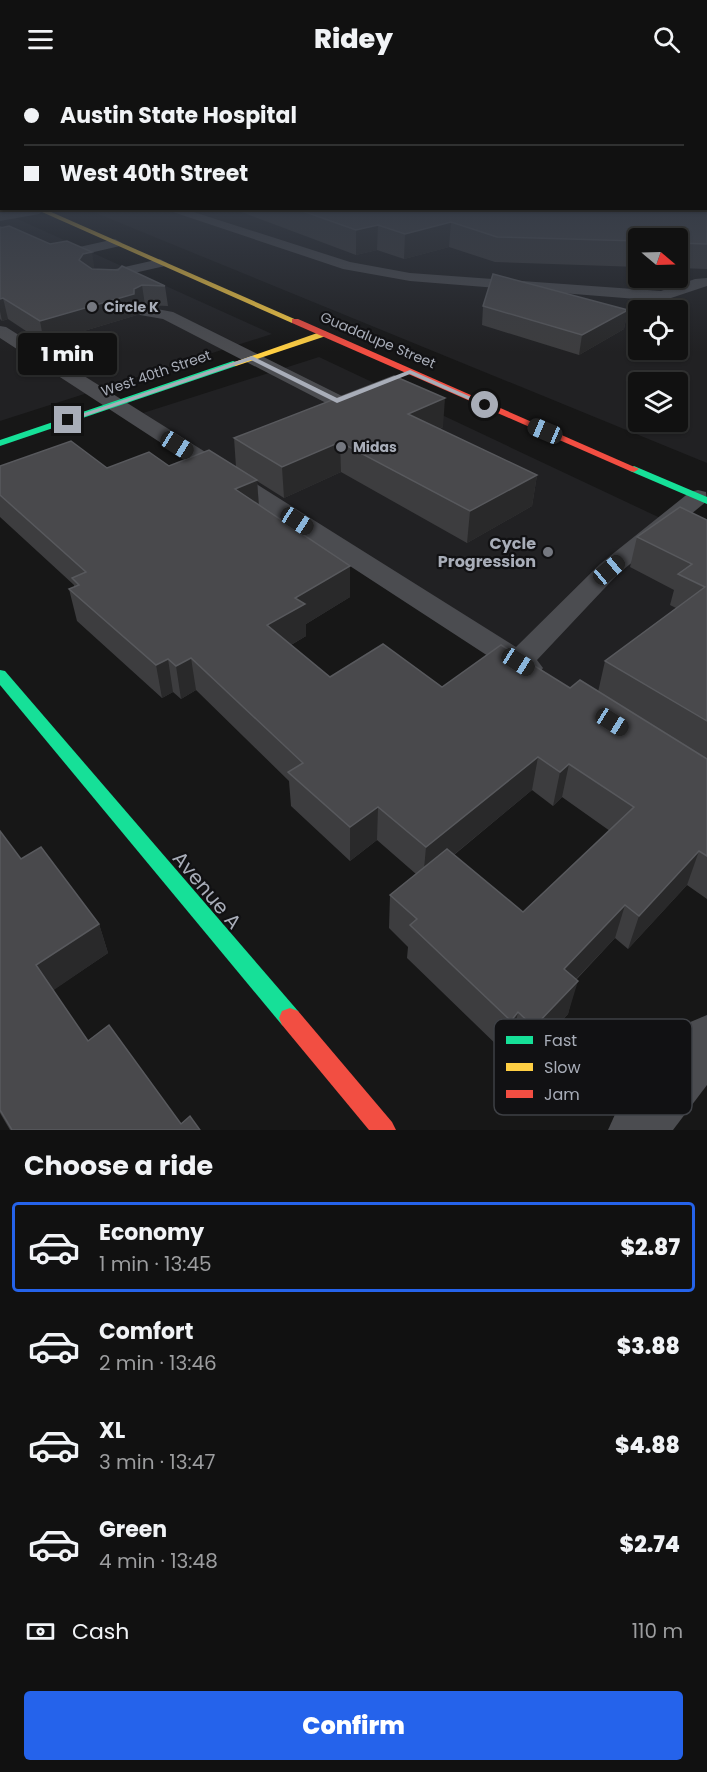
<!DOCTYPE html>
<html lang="en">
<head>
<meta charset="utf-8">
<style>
	body { margin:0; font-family:Poppins,sans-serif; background:#1e1f1f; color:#f1f3f6; height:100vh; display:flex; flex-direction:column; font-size:22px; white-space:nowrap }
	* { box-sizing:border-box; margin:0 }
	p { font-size:20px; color:#9c9d9f }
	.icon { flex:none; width:33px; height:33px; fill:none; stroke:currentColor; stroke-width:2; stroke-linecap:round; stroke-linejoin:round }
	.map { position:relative; height:1052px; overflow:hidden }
	.sheet { display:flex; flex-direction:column; background:#111; flex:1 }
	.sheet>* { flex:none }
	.guide { position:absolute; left:0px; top:0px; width:708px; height:132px; box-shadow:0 2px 4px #0004,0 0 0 2px #303131; display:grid; align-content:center; height:132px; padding:0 24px; background:#111 }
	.needle { width:39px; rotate:109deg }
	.buttons { position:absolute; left:628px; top:150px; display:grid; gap:12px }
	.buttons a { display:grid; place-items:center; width:60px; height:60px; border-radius:6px; background:#111; box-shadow:0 2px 4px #0004,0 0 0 2px #303131; font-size:30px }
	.end { position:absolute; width:27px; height:27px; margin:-14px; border:8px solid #a8adb8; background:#111; box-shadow:0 0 0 3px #111 }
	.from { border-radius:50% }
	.bubble { position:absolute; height:42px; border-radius:6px; background:#111; box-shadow:0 2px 4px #0004,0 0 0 2px #303131; font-size:20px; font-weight:800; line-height:42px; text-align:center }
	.car { position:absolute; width:18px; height:36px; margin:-18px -9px; border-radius:8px; box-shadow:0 0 4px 2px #0007; background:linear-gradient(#222 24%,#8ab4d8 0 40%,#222 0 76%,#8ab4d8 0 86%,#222 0) }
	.guide b { display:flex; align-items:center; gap:21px; height:57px; font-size:22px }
	.guide b+b { border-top:2px solid #303131 }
	.guide i { width:15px; height:15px; background:#f1f3f6 }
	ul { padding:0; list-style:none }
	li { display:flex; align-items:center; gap:18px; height:90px; margin:0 12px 9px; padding:0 12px; border:3px solid transparent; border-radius:6px }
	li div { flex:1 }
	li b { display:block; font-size:22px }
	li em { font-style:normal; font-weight:800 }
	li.on { border-color:#2563eb }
	li>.icon { width:54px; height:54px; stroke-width:1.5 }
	h2 { padding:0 24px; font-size:27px; line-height:72px }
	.pay { display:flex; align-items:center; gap:15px; height:66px; padding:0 24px; font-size:22px }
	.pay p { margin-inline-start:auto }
	.primary-button { display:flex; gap:12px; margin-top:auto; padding:12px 24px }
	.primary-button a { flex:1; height:69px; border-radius:6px; background:#2563eb; color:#fff; font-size:24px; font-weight:800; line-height:69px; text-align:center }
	header { display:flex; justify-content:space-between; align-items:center; height:78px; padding:0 24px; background:#111; font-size:27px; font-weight:800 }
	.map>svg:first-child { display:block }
	.built { fill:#212123; fill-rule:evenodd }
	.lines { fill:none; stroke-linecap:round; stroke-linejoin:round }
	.lane { fill:#4b4c50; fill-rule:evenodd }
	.street { fill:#4b4c50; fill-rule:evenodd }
	.fast { fill:#16e098; fill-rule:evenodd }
	.slow { fill:#ffcf43; fill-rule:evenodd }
	.jam { fill:#f24e42; fill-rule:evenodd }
	.wall { fill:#3d3d3f; fill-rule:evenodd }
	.shaded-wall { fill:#29292a }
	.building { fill:#49494c; stroke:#58595d; stroke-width:1.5 }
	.route { fill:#a8adb8 }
	.poi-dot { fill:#757880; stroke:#111113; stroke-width:2 }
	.labels { text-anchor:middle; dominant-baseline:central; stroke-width:4.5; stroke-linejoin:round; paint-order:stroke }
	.far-poi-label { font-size:14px; font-weight:bold; fill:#a8adb8; stroke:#111113; text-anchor:start }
	.far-street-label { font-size:14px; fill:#a8adb8; stroke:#111113 }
	.poi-label { font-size:16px; font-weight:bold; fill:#a8adb8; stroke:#111113; text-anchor:end }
	.near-street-label { font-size:20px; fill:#a8adb8; stroke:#111113 }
	.key { fill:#111113; stroke:#3e4045; stroke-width:1.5 }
	.key-label { font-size:16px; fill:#a8adb8 }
</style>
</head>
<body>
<header><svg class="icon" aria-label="menu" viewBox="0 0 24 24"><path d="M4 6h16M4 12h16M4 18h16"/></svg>Ridey<svg class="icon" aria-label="search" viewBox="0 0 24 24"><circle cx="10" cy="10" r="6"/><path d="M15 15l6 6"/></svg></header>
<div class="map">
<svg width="707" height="1052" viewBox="0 0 707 1052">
	<rect width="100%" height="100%" fill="#171717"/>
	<g class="built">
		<path d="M707,126V385L86,131L706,130ZM639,160H678V200H639ZM639,232H678V272H639ZM639,304H678V344H639Z"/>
		<path d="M0,133L272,256L0,343Z"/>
		<path d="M319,279L707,462V698L143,335Z"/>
	</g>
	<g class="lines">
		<g class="lane">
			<path d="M27,130L45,132L39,136L0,143V135Z"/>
			<path d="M161,130H181L350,184L410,195L661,213L695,201L707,200V208L662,223L410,203L343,191Z"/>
			<path d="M0,148L57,174L115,161L122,165L120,168L55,183L0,157Z"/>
			<path d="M160,181L167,185L165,188L94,204L87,200L89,197Z"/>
			<path d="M146,229L173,234L344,319L347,323L344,327H330L163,241L140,237L138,234Z"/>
			<path d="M0,248L6,249L516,569L600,486L690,414L698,412L706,414L707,423L618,496L537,582L543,590L538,597L528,600L508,591L0,260Z"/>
		</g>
		<path class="street" d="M707,937V1007L673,1052H608L617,1032L688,945Z"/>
		<g class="fast">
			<path d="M233,283L236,284V288L0,368V362Z"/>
			<path d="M634,388L707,419V426L630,393L629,391Z"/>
			<path d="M0,592L5,593L298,933L301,940L298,947L290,950L282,947L0,607Z"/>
		</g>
		<g class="slow">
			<path d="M33,130H42L299,243L292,245Z"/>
			<path d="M323,253L326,254V258L236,288L229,286Z"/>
		</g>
		<g class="jam">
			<path d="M292,241H298L639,391L634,394L630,393L292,245Z"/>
			<path d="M290,930L298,933L392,1044L396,1052H369L282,947L279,940L282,933Z"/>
		</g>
	</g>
	<g class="wall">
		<path d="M707,126V191L678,190V160H639V189L495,184L449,169L404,181L377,172L356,177L231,130H706Z"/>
		<path d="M0,150L50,166L95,191L165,208L168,228L145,227L137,232V237L44,265L8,241L2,243L0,241Z"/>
		<path d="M483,228L628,232L624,251L579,277L482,247Z"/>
		<path d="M443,349L440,351L537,397L532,428L467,465L341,394L284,420L257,403L259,427L350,519L306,546V558L291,567L330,599L442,609L570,610L598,614L605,583L676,530L670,527L674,512L630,489L637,459L707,442V821L687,807L628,871L615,860L576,902L568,936L527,981L511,966L504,974L407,880L408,869L389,850L390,817L416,796L377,762L350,783L291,728L289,703L196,612L181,621L173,614L162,620L77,543L69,511L74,509V507L0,439V388L107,390L169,388L236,389L234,360ZM532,712L553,728L562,719L610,753L523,834L454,777Z"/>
		<path d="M0,753L21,781L99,846L108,875L53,912L88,963L181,1046L200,1052H10L0,1035Z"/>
	</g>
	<g class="shaded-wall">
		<path d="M451,144L449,169L404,181L405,156Z"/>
		<path d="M378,147L377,172L356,177V152Z"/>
		<path d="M92,174L95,194L79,182L83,176Z"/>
		<path d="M142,207L145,227L137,232V237L44,265L40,243Z"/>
		<path d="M3,220L8,241L2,243L0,233V221Z"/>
		<path d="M628,232L624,251L579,277L582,257Z"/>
		<path d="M445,320L443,349L407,365L408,336Z"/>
		<path d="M340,364L341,394L284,420L282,389Z"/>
		<path d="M537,397L532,428L467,465L470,433Z"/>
		<path d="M257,402L259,431L235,411Z"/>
		<path d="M350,488V519L306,546V558L270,579L267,547L295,520Z"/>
		<path d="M191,580L196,612L181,621L176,588Z"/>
		<path d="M168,581L173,614L162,620L156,587Z"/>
		<path d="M538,679L532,712L423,802L426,769Z"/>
		<path d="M569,686L562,719L553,728L560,694Z"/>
		<path d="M378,729L377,762L350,783V749Z"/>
		<path d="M699,773L687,807L628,871L639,838Z"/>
		<path d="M625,827L615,860L555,923L564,891Z"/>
		<path d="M99,846L108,875L48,916L36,887Z"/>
		<path d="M578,903L568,936L527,981L534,949Z"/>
		<path d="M518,934L511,966L504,974L511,943Z"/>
	</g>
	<g class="building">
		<path d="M706,126L707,166L678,165V160H639V163L497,159L451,144L405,156L378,147L356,152L294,130H706Z"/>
		<path d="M9,148L50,166L67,163L92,174L83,176L79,182L92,191L118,192L122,188L165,208L142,207L134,211V216L40,243L3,220L0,221V150Z"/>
		<path d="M493,196L628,232L582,257L483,228Z"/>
		<path d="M394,298L445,320L408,336L537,397L470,433L340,364L282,389L234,360Z"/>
		<path d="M71,363L107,390L149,374L169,388L209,372L257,402L235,411L350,488L295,520L305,526L267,547L330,599L383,566L442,609L501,567L570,610L580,602L707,681V778L699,773L639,838L625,827L564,891L578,903L534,949L518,934L511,943L410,847L417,841L390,817L447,771L523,834L634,729L569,686L560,694L538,679L426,769L378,729L350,749L288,694L303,685L191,580L176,588L168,581L156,587L69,511L79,507L72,500L86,494L0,417V388Z"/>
		<path d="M680,429L707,442V643L605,583L705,509L678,496L692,486L637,459Z"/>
		<path d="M0,753L21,781L41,769L99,846L36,887L88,963L109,947L181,1046L190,1038L200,1052H12L0,1032Z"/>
	</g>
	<linearGradient id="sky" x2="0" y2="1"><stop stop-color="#0d0d0d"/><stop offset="0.46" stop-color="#363c47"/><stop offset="1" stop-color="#363c47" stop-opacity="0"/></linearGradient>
	<rect width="707" height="274" fill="url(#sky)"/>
	<path class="route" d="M252,278L337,320L410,292L489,327L483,328L410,296L337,325L251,282L71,343L64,342Z"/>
	<g class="poi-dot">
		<circle cx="92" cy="229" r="6"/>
		<circle cx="341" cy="369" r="6"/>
		<circle cx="548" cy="474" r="6"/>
	</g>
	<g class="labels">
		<g class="far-poi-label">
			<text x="104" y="229">Circle K</text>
			<text x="353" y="369">Midas</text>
		</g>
		<g class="far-street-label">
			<text transform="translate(378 262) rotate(23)">Guadalupe Street</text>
			<text transform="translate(156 295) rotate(-19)">West 40th Street</text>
		</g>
		<g class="poi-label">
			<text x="536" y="465">Cycle<tspan x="536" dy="18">Progression</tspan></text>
		</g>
		<g class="near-street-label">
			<text transform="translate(207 812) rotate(50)">Avenue A</text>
		</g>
	</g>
	<rect x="494" y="941" width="198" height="96" rx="9" class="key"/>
	<rect x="506" y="958" width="27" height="8" fill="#16e098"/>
	<rect x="506" y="985" width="27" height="8" fill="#ffcf43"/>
	<rect x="506" y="1012" width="27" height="8" fill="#f24e42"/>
	<g class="key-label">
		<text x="544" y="968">Fast</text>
		<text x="544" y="995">Slow</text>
		<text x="544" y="1022">Jam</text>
	</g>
</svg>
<div class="buttons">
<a><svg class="needle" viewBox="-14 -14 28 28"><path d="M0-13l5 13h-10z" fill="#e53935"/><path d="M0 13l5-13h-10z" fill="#9c9d9f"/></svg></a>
<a><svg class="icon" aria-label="locate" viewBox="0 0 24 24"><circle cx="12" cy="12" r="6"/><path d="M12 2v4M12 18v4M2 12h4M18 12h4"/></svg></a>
<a><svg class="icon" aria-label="layers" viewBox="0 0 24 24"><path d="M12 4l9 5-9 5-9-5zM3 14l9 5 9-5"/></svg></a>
</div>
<i class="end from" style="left:485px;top:327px"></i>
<i class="end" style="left:68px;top:342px"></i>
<div class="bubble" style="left:18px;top:255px;width:99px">1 min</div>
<i class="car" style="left:545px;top:353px;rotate:293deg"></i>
<i class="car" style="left:177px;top:367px;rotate:122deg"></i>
<i class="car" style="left:297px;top:443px;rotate:123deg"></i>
<i class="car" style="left:609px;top:492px;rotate:50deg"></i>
<i class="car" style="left:518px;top:584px;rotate:122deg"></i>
<i class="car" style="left:612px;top:644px;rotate:122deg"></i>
<div class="guide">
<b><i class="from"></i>Austin State Hospital</b>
<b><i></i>West 40th Street</b>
</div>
</div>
<section class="sheet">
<h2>Choose a ride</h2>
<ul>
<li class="on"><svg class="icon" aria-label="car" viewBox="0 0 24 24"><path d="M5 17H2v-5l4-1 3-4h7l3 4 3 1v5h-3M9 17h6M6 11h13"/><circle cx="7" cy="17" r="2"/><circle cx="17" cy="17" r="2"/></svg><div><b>Economy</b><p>1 min · 13:45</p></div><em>$2.87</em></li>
<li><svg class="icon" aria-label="car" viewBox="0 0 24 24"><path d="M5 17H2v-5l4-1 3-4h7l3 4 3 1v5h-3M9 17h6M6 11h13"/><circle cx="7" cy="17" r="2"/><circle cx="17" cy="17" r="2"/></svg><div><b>Comfort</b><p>2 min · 13:46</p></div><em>$3.88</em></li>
<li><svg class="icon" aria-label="car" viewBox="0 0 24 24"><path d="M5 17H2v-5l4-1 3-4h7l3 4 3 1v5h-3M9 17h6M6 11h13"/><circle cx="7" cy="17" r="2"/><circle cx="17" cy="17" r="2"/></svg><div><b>XL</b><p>3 min · 13:47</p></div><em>$4.88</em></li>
<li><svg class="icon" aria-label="car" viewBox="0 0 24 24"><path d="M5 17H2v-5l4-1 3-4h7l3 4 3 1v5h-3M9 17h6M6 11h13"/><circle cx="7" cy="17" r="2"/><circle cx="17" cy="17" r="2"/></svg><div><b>Green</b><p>4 min · 13:48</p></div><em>$2.74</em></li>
</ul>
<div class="pay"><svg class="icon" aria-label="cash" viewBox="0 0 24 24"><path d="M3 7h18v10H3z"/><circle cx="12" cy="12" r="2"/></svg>Cash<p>110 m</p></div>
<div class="primary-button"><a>Confirm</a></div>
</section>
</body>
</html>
